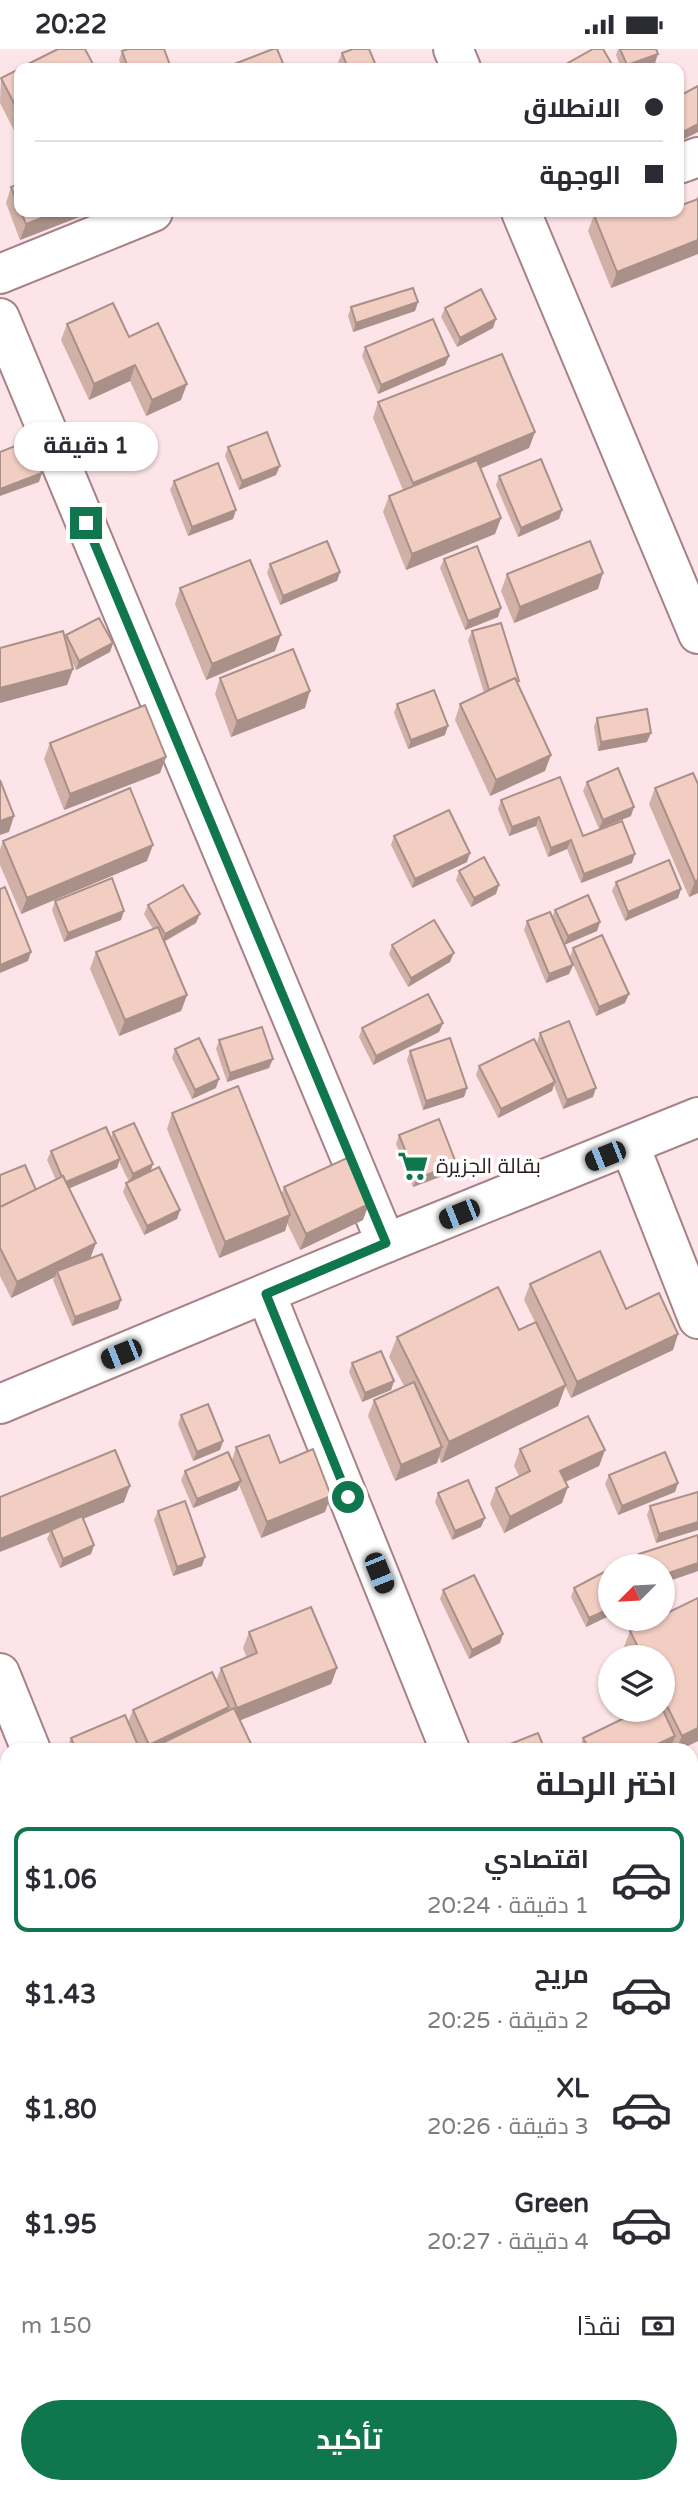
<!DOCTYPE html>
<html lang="ar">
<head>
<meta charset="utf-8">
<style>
	body { margin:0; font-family:"Varela Round",Cairo,sans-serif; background:#f7f7f7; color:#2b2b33; direction:rtl; height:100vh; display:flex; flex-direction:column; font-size:26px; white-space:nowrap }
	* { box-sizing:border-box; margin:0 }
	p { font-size:23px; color:#7c7c81 }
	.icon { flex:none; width:38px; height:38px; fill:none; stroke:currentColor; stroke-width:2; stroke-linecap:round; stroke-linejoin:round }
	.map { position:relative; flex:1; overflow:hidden; direction:ltr }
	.details { position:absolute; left:0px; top:1694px; width:698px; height:751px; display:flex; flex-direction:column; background:#fff; border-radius:21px 21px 0 0; box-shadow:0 2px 5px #0004; direction:rtl }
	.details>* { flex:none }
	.guide { position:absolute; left:14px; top:14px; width:670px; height:154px; border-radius:14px; box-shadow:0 2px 5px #0004; direction:rtl; display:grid; align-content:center; height:154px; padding:0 21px; background:#fff }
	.needle { width:46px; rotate:246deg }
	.tools { position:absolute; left:598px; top:1505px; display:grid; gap:14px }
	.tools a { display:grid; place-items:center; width:77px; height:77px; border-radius:50%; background:#fff; box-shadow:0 2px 5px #0004; font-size:35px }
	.end { position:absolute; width:32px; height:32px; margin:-16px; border:9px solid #0f764e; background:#fff; box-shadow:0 0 0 4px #fff }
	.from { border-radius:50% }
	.bubble { position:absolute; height:49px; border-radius:24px; background:#fff; box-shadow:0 2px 5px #0004; font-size:23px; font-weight:700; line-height:49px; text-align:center; direction:rtl }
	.car { position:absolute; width:21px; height:42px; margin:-21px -10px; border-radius:9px; box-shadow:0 0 5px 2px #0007; background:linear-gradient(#222 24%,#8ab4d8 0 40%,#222 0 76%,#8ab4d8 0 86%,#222 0) }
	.guide b { display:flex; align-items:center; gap:24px; height:66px; font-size:26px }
	.guide b+b { border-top:2px solid #e1e1e2 }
	.guide i { width:18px; height:18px; background:#2b2b33 }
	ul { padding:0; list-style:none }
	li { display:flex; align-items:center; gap:21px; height:105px; margin:0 14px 10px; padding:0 7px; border:4px solid transparent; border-radius:14px }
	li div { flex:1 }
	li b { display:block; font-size:26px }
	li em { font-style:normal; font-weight:700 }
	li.on { border-color:#0f764e }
	li>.icon { width:63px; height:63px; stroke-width:1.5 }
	h2 { padding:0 21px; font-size:32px; line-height:84px }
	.pay { display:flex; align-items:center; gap:18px; height:77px; padding:0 21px; font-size:26px }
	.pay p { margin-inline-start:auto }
	.primary-button { display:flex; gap:14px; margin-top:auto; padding:14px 21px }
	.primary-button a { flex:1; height:80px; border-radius:42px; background:#0f764e; color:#fff; font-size:28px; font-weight:700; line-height:80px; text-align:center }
	.status { display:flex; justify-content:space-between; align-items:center; height:49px; padding:0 35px; background:#fff; direction:ltr }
	.status svg { height:19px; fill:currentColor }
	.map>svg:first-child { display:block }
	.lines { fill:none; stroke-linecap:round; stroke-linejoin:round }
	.minor-casing { stroke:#a68289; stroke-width:42 }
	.minor { stroke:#fff; stroke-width:38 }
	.wall { fill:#d0b0a7 }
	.shaded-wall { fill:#a99088 }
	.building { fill:#f2cdc2; stroke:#a99088; stroke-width:2 }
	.route { stroke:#0f764e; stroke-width:9 }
	.labels { text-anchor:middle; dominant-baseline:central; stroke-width:7; stroke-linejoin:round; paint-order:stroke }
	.poi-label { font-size:21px; fill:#2a1c1f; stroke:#fff; text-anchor:start }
</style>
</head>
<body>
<div class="status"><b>20:22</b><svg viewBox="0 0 49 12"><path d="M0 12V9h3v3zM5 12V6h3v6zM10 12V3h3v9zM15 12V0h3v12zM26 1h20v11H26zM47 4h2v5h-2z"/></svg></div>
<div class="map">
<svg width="698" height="2444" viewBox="0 0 698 2444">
	<rect width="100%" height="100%" fill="#fce4e8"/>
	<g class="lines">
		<g class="minor-casing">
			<g id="minor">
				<path d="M453,0L461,19"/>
				<path d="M679,115L698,108"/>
				<path d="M521,163L698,585"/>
				<path d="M0,225L153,163"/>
				<path d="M0,269L386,1194"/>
				<path d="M630,1097L698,1270"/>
				<path d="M266,1245L450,1701"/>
				<path d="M0,1355L386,1194L698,1068"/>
				<path d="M0,1624L31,1701"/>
				<path d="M691,1759L698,1756"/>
				<path d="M0,2028L7,2025"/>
				<path d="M691,2296L698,2313"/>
				<path d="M366,2438L368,2444"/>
			</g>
		</g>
		<use href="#minor" class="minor"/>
	</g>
	<g class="wall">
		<path d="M618,0H656L655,14L640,19H621L616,6Z"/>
		<path d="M122,2L171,19H122L119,11Z"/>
		<path d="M342,4L377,19H341L338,13Z"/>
		<path d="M19,20V91L0,54L1,29Z"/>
		<path d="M698,37V83L680,92L679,47Z"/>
		<path d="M19,135V163H92L20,191L6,154L11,138Z"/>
		<path d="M698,146V205L611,239L588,182L594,166L657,165L696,151Z"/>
		<path d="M418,253L415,262L353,283L348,267L351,258Z"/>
		<path d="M445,259L493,279L457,298L441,268Z"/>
		<path d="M67,275L129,288L181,351L146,367L130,332L89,351L61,291Z"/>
		<path d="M365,298L449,307L445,316L378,345L362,307Z"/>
		<path d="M378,353L535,383L529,399L480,420L501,469L495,485L406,521L383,463L389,447L403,441L373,369Z"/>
		<path d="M228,398L276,426L239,441L225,407Z"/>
		<path d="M499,427L562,461L559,470L518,488L496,436Z"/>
		<path d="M174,432L236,461L233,470L188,487L170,441Z"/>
		<path d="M444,510L498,568L465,581L440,519Z"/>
		<path d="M270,515L340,523L337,532L280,556L267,524Z"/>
		<path d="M507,525L598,540L514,574L501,542Z"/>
		<path d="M180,539L275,602L206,631L175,555Z"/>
		<path d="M472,582L518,634L545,722L490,747L455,671L460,655L484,644L468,591Z"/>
		<path d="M66,586L113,594L110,603L76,621L71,611L73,620L67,636L65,589Z"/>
		<path d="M220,629L305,659L231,688L215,645Z"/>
		<path d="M397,655L445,686L408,700L394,664Z"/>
		<path d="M597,669L647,693L598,702L594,678Z"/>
		<path d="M50,694L166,708L160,724L64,761L44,710Z"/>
		<path d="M587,733L631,767L599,780L583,742Z"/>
		<path d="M698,735V844L689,848L649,755L655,739Z"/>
		<path d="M501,751L583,787L632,814L581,834L567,800L548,808L536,777L509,787L498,760Z"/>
		<path d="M394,787L467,813L412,839L391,796Z"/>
		<path d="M3,792L147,812L21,865L0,816V800Z"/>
		<path d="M459,822L496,845L471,858L456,831Z"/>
		<path d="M616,833L681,840L678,849L625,872L612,842Z"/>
		<path d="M55,852L121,871L64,893L52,861Z"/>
		<path d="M148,856L196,874L164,893L187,946L181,962L119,987L90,920L96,903L153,880L144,865Z"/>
		<path d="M555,861L600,873L597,882L564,896L573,916L569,925L546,934L524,881L527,872L552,868Z"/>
		<path d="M392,896L450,913L408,938L389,905Z"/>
		<path d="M573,899L625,954L596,967L570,908Z"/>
		<path d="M443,974L439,983L373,1016L359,988L362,979Z"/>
		<path d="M540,984L593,1048L563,1060L554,1036L552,1042L498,1069L476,1026L479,1017L542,1006L537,993Z"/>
		<path d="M219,991L269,1019L227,1033L216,1000Z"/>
		<path d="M175,1000L216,1039L192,1050L172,1009Z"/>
		<path d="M410,1002L467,1039L464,1048L423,1061L407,1011Z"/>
		<path d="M172,1064L282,1144L284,1138L363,1171L300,1201L287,1174L285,1182L219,1209L167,1080Z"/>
		<path d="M113,1083L150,1123L180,1161L177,1170L144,1186L123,1143L126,1134L129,1133L119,1112L117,1119L69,1139L96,1194L90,1209L121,1251L118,1260L72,1277L53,1231L55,1228L11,1249L0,1227V1126L36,1141L56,1131L47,1111L51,1102L111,1089Z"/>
		<path d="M399,1086L456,1114L453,1123L413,1138L396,1095Z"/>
		<path d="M530,1235L626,1260L678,1285L673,1301L571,1349L565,1337L558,1357L441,1414L439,1408L437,1414L395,1432L368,1367L374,1351L404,1337L389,1308L397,1288L519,1281L535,1273L524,1251Z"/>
		<path d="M352,1314L394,1332L391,1341L362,1353L349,1323Z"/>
		<path d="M181,1366L223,1392L220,1401L193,1412L178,1375Z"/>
		<path d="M236,1398L280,1414L325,1463L261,1489L239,1436L237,1441L193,1459L181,1431L185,1422L232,1411Z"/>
		<path d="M520,1400L605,1401L599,1417L566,1433L562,1454L504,1484L490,1455L496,1439L519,1427L514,1417Z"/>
		<path d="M609,1426L678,1434L675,1443L618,1466L605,1435Z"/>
		<path d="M698,1443L656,1494L647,1466L650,1457Z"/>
		<path d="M438,1444L481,1478L452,1491L435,1453Z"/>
		<path d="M0,1448L124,1453L83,1470L94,1496L91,1505L60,1519L47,1490L50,1483Z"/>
		<path d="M158,1462L202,1517L173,1527L154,1471Z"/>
		<path d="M698,1486V1522L663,1534V1517H637L636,1514L639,1505Z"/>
		<path d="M611,1537V1566L586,1578L571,1548L574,1539Z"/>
		<path d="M443,1541L500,1594L469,1610L440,1550Z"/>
		<path d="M698,1549V1692L679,1701H675L672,1695L670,1701H579L583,1689L641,1661H663V1608H630L624,1598L630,1582L655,1570H663V1566Z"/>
		<path d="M249,1583L337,1619L331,1635L240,1671L254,1701H69L67,1698L71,1689L128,1673L133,1661L216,1632L221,1619L247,1609L243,1599Z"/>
		<path d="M698,1904V2033L691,2019V1907Z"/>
		<path d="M0,2109L5,2128L4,2132L7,2130V2176L0,2159Z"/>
		<path d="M35,2438H94L96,2444H37Z"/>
	</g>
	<g class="shaded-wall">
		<path d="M658,5L655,14L640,19H626L627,16Z"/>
		<path d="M698,75V83L680,92L683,83Z"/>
		<path d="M57,163H92L20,191L26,175Z"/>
		<path d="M698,191V205L611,239L617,223Z"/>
		<path d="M418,253L415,262L353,283L356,274Z"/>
		<path d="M496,270L493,279L457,298L460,289Z"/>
		<path d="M449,307L445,316L378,345L381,336Z"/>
		<path d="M135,316L130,332L89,351L94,335Z"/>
		<path d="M187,335L181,351L146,367L152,351Z"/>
		<path d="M535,383L529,399L407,450L413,434Z"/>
		<path d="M280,417L276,426L239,441L242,432Z"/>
		<path d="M42,424L39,433L0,447V440Z"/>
		<path d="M236,461L233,470L188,487L192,478Z"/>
		<path d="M562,461L559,470L518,488L521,479Z"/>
		<path d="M501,469L495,485L406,521L412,505Z"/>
		<path d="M340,523L337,532L280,556L283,547Z"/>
		<path d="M603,524L598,540L514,574L520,558Z"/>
		<path d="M501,559L498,568L465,581L468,572Z"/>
		<path d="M281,586L275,602L206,631L212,615Z"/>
		<path d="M113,594L110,603L76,621L79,612Z"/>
		<path d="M73,620L67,636L0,654V639Z"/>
		<path d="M310,642L305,659L231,688L237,672Z"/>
		<path d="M448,677L445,686L408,700L411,691Z"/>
		<path d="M651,684L647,693L598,702L601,693Z"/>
		<path d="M551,706L545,722L490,747L496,731Z"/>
		<path d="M166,708L160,724L64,761L70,745Z"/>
		<path d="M634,758L631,767L599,780L603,771Z"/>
		<path d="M14,767L9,783L0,786V772Z"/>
		<path d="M539,768L536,777L509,787L512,778Z"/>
		<path d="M571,791L567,800L548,808L551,799Z"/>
		<path d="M153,796L147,812L21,865L27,849Z"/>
		<path d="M470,804L467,813L412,839L415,830Z"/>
		<path d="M635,805L632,814L581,834L584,825Z"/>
		<path d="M698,831V844L689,848L695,832Z"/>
		<path d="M499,836L496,845L471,858L474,849Z"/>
		<path d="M681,840L678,849L625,872L628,863Z"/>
		<path d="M124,862L121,871L64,893L68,884Z"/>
		<path d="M200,865L196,874L161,894L165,885Z"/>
		<path d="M600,873L597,882L564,896L568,887Z"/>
		<path d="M31,903L28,912L0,924V916Z"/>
		<path d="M454,904L450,913L408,938L411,929Z"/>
		<path d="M573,916L569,925L546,934L549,925Z"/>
		<path d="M629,945L625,954L596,967L599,958Z"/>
		<path d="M187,946L181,962L119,987L125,971Z"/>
		<path d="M443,974L439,983L373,1016L376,1007Z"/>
		<path d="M273,1010L269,1019L227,1033L230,1024Z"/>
		<path d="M219,1030L216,1039L192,1050L195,1041Z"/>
		<path d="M555,1033L552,1042L498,1069L501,1060Z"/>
		<path d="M467,1039L464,1048L423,1061L426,1052Z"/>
		<path d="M596,1039L593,1048L563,1060L567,1051Z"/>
		<path d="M120,1110L117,1119L61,1143L64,1134Z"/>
		<path d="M456,1114L453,1123L413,1138L417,1130Z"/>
		<path d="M153,1115L150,1124L129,1134L133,1125Z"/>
		<path d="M369,1155L363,1171L300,1201L306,1185Z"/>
		<path d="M180,1161L177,1170L144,1186L147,1177Z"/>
		<path d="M290,1166L285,1182L219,1209L225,1193Z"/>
		<path d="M96,1194L90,1210L57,1222L55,1228L11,1249L17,1233Z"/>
		<path d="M121,1251L118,1260L72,1277L75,1268Z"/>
		<path d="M678,1285L673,1301L571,1349L577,1333Z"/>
		<path d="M394,1332L391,1341L362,1353L365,1344Z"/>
		<path d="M566,1336L558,1357L441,1414L449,1393Z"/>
		<path d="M223,1392L220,1401L193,1412L197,1403Z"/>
		<path d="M442,1398L437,1414L395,1432L401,1416Z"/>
		<path d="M605,1401L599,1417L554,1438L560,1422Z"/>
		<path d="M241,1432L237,1441L193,1459L197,1450Z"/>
		<path d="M678,1434L675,1443L618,1466L622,1457Z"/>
		<path d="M130,1437L124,1453L51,1483V1481L50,1483L0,1503V1490Z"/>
		<path d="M568,1438L562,1454L504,1484L510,1468Z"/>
		<path d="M331,1447L325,1463L261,1489L267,1473Z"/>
		<path d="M485,1469L481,1478L452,1491L455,1482Z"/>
		<path d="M698,1473V1481L656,1494L659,1485Z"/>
		<path d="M94,1496L91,1505L60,1519L63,1510Z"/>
		<path d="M205,1508L202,1517L173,1527L177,1518Z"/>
		<path d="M698,1514V1522L663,1534V1526Z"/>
		<path d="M611,1559V1566L586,1578L589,1569Z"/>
		<path d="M503,1585L500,1594L469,1610L472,1601Z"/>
		<path d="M337,1619L331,1635L231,1675L237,1659Z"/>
		<path d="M229,1658L223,1674L147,1701L149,1696Z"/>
		<path d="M698,1679V1692L679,1701H676L682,1687Z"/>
		<path d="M675,1687L670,1701H645Z"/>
		<path d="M7,1920V1934L0,1937V1923Z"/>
		<path d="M698,1959V1973L691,1976V1962Z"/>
		<path d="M7,1964V1972L0,1974V1967Z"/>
		<path d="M698,2103V2117L691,2120V2107Z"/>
		<path d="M698,2190V2198L691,2200L694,2192Z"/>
		<path d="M7,2266V2280L0,2283V2269Z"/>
		<path d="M7,2348V2362L0,2365V2351Z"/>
	</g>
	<g class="building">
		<path d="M58,0H85L95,19H20Z"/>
		<path d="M128,0H164L171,19H128L122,2Z"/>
		<path d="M273,0H277L285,19H224Z"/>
		<path d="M353,0H369L377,19H348L342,4Z"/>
		<path d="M593,0H603L614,19H559Z"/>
		<path d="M620,0H656L658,5L627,16Z"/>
		<path d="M19,20V64L1,29Z"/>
		<path d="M698,37V75L683,83L679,75V47Z"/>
		<path d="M19,135V158L11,138Z"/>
		<path d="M698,150V191L617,223L594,166L601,163H656L657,165L664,163H679V157Z"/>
		<path d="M21,163H57L26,175Z"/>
		<path d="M413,239L418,253L356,274L351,258Z"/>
		<path d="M481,240L496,270L460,289L445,259Z"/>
		<path d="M113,254L129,288L158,274L187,335L152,351L135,316L94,335L67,275Z"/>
		<path d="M433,270L449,307L381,336L365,298Z"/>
		<path d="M502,305L535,383L413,434L378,353Z"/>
		<path d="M267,383L280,417L242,432L228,398Z"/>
		<path d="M30,391L42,424L0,440V403Z"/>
		<path d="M541,410L562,461L521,479L499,427Z"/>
		<path d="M477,411L501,469L412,505L389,447Z"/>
		<path d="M218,414L236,461L192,478L174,432Z"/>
		<path d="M327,492L340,523L283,547L270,515Z"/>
		<path d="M590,492L603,524L520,558L507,525Z"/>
		<path d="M477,497L501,559L468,572L444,510Z"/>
		<path d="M250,511L281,586L212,615L180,539Z"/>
		<path d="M99,569L113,594L79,612L66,586Z"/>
		<path d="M501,574L519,632H517L515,629L489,641L472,582Z"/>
		<path d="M63,582L73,620L0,639V599Z"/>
		<path d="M293,600L310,642L237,672L220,629Z"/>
		<path d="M515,629L551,706L496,731L460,655Z"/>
		<path d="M434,641L448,677L411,691L397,655Z"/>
		<path d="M145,656L166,708L70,745L50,694Z"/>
		<path d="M647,660L651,684L601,693L597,669Z"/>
		<path d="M618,719L634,758L603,771L587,733Z"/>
		<path d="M693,724L698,735V831L695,832L655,739Z"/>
		<path d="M560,728L583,787L622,772L635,805L584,825L571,791L551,799L539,768L512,778L501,751Z"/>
		<path d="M0,731L14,767L0,772Z"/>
		<path d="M130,739L153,796L27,849L3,792Z"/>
		<path d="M449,761L470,804L415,830L394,787Z"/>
		<path d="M484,808L499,836L474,849L459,822Z"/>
		<path d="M669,811L681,840L628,863L616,833Z"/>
		<path d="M112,829L124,862L68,884L55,852Z"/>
		<path d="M183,836L200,865L165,885L148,856Z"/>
		<path d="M5,838L31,903L0,916V840Z"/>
		<path d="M588,846L600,873L568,887L555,861Z"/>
		<path d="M550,863L573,916L549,925L527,872Z"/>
		<path d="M434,871L454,904L411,929L392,896Z"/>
		<path d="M158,878L187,946L125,971L96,903Z"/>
		<path d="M602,886L629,945L599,958L573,899Z"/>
		<path d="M428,945L443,974L376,1007L362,979Z"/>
		<path d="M569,972L596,1039L567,1051L540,984Z"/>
		<path d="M262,978L273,1010L230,1024L219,991Z"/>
		<path d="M199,989L219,1030L195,1041L175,1000Z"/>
		<path d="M450,989L467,1039L426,1052L410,1002Z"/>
		<path d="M534,990L555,1033L501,1060L479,1017Z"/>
		<path d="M238,1037L290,1166L225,1193L172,1064Z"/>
		<path d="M439,1070L456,1114L417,1130L399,1086Z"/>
		<path d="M134,1074L153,1115L133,1125L113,1083Z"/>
		<path d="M106,1078L120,1110L66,1133L63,1127L62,1128L51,1102Z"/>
		<path d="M347,1109L369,1155L306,1185L284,1138Z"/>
		<path d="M25,1116L36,1141L0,1158V1126Z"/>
		<path d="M159,1118L180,1161L147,1177L126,1134Z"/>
		<path d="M63,1127L96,1194L17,1233L0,1199V1158Z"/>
		<path d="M600,1202L626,1260L659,1244L678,1285L577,1333L530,1235Z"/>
		<path d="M102,1205L121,1251L75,1268L57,1222Z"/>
		<path d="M498,1238L519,1281L536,1273L566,1336L449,1393L397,1288Z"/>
		<path d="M381,1302L394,1332L365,1344L352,1314Z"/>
		<path d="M414,1333L442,1398L401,1416L374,1351Z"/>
		<path d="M208,1355L223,1392L197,1403L181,1366Z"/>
		<path d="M588,1367L605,1401L560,1422L568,1438L510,1468L496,1439L530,1422L520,1400Z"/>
		<path d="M269,1386L280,1414L313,1400L331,1447L267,1473L236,1398Z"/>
		<path d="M115,1401L130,1437L0,1490V1448Z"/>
		<path d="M228,1403L241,1432L197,1450L185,1422Z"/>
		<path d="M665,1403L678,1434L622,1457L609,1426Z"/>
		<path d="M468,1431L485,1469L455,1482L438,1444Z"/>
		<path d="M698,1443V1473L659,1485L650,1457Z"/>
		<path d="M185,1452L205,1508L177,1518L158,1462Z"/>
		<path d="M82,1467L94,1496L63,1510L51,1481Z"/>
		<path d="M698,1486V1514L663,1526V1517H643L639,1505Z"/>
		<path d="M604,1523L611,1537V1559L589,1569L574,1539Z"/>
		<path d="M474,1526L503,1585L472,1601L443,1541Z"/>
		<path d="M698,1549V1679L682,1687L663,1649V1608H643L630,1582L655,1570H663V1566Z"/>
		<path d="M311,1558L337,1619L237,1659L221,1619L257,1604L249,1583Z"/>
		<path d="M212,1623L229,1658L149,1696L133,1661Z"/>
		<path d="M234,1659L254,1701H148Z"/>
		<path d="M641,1661H663L675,1687L645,1701H590L583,1689Z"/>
		<path d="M125,1666L140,1701H76L71,1689Z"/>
		<path d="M538,1684L545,1701H501L500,1699Z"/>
		<path d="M0,1879L3,1888L7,1886V1920L0,1923Z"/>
		<path d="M698,1904V1959L691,1962V1907Z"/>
		<path d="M7,1935V1964L0,1967V1938Z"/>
		<path d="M698,1964V2004L691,1990V1967Z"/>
		<path d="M698,2068V2103L691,2107V2072Z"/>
		<path d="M0,2109L5,2128L0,2129Z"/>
		<path d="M7,2130V2159L0,2142V2133Z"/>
		<path d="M698,2153V2190L694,2192L691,2185V2155Z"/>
		<path d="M7,2181V2266L0,2269V2184Z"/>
		<path d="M7,2305V2348L0,2351V2307Z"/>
		<path d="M41,2438H94L96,2444H43Z"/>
		<path d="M255,2440L257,2444H247Z"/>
	</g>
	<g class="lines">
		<path class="route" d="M86,474L386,1194L266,1245L348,1448"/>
	</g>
	<defs>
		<g id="supermarket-bare" transform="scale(2.415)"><path d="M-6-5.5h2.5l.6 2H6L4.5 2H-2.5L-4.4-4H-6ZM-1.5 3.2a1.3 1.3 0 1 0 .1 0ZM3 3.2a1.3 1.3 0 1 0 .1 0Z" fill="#0f764e" stroke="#fff" stroke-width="2.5" paint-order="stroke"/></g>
	</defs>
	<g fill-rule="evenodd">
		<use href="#supermarket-bare" x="413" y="1117"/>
	</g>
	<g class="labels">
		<g class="poi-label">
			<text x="436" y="1117">بقالة الجزيرة</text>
		</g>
	</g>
</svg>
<div class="tools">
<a><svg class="needle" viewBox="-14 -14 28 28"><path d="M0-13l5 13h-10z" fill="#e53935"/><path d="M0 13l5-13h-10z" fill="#7c7c81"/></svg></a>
<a><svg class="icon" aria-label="layers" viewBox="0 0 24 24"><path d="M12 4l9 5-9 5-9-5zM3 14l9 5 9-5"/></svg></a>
</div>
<i class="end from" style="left:348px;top:1448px"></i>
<i class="end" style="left:86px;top:474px"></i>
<div class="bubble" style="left:14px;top:373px;width:144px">1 دقيقة</div>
<i class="car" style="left:605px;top:1107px;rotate:248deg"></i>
<i class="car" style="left:459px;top:1165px;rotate:248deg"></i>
<i class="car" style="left:121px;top:1305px;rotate:248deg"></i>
<i class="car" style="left:379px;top:1524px;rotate:158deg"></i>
<div class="guide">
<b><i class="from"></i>الانطلاق</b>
<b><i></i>الوجهة</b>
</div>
<section class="details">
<h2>اختر الرحلة</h2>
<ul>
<li class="on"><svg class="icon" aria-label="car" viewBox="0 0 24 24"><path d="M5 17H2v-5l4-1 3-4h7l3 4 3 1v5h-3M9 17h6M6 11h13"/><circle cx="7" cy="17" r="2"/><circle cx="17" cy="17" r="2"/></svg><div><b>اقتصادي</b><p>1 دقيقة · 20:24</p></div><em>$1.06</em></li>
<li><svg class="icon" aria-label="car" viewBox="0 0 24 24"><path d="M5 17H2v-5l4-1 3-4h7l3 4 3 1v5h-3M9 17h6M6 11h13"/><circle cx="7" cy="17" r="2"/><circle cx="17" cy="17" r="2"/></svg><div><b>مريح</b><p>2 دقيقة · 20:25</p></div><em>$1.43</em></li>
<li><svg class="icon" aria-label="car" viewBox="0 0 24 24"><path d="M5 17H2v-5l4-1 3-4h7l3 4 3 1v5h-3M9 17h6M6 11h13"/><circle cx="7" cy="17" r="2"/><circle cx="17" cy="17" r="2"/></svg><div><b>XL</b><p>3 دقيقة · 20:26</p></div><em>$1.80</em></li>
<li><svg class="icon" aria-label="car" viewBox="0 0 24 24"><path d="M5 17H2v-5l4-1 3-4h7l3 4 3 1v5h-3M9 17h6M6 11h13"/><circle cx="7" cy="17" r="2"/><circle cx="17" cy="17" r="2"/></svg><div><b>Green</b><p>4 دقيقة · 20:27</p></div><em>$1.95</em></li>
</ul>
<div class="pay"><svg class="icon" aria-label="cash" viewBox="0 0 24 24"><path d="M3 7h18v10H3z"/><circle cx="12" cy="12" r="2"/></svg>نقدًا<p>150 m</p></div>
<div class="primary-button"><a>تأكيد</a></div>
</section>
</div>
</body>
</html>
